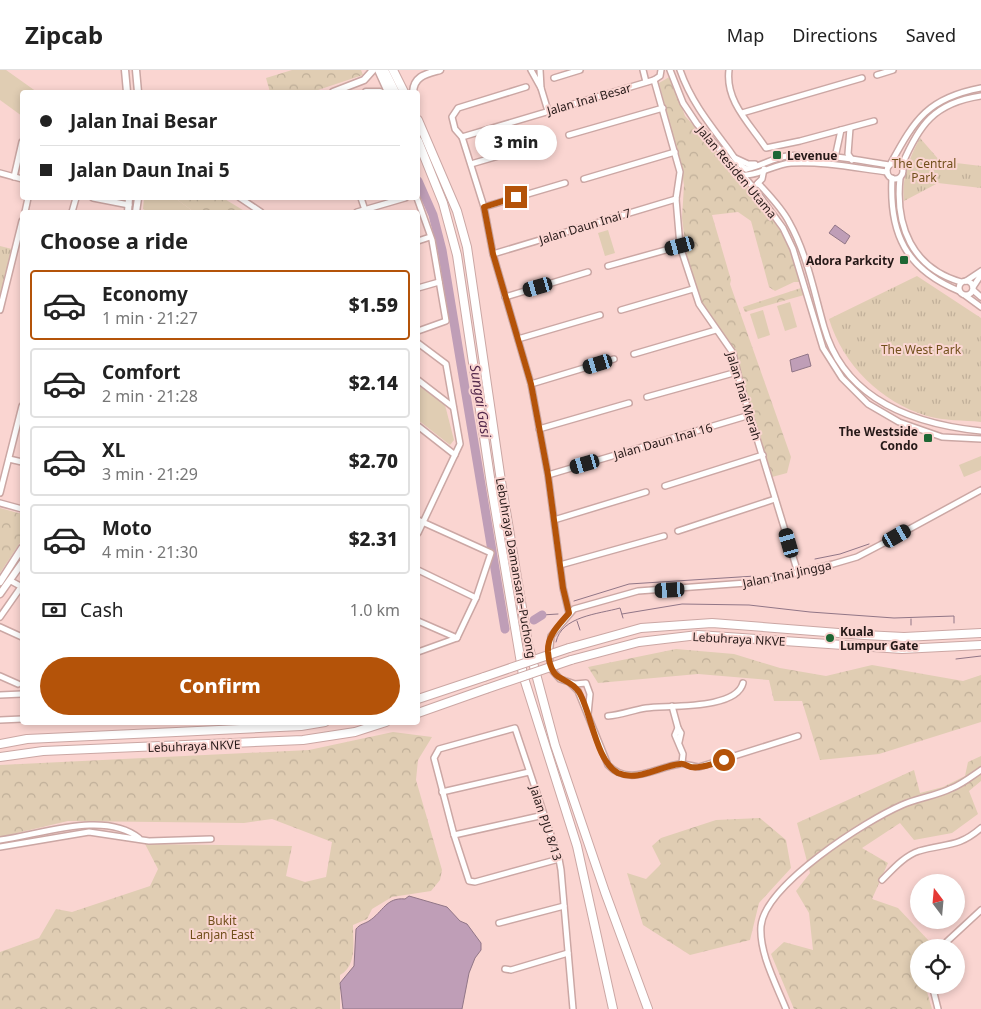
<!DOCTYPE html>
<html lang="en">
<head>
<meta charset="utf-8">
<style>
	body { margin:0; font-family:"Noto Sans",sans-serif; background:#f6f6f6; color:#222; height:100vh; display:flex; flex-direction:column; font-size:19px; white-space:nowrap }
	* { box-sizing:border-box; margin:0 }
	p { font-size:16px; color:#767676 }
	.icon { flex:none; width:28px; height:28px; fill:none; stroke:currentColor; stroke-width:2; stroke-linecap:round; stroke-linejoin:round }
	.map { position:relative; flex:1; overflow:hidden }
	.details { position:absolute; left:20px; top:140px; width:400px; height:515px; display:flex; flex-direction:column; background:#fff; border-radius:5px; box-shadow:0 2px 8px #0003 }
	.details>* { flex:none }
	.top-card { position:absolute; left:20px; top:20px; width:400px; height:110px; border-radius:5px; box-shadow:0 2px 8px #0003; display:grid; align-content:center; height:110px; padding:0 20px; background:#fff }
	.needle { width:32px; rotate:344deg }
	.tools { position:absolute; left:910px; top:804px; display:grid; gap:10px }
	.tools a { display:grid; place-items:center; width:55px; height:55px; border-radius:50%; background:#fff; box-shadow:0 2px 8px #0003; font-size:25px }
	.end { position:absolute; width:22px; height:22px; margin:-11px; border:6px solid #b45309; background:#fff; box-shadow:0 0 0 2px #fff }
	.from { border-radius:50% }
	.bubble { position:absolute; height:35px; border-radius:18px; background:#fff; box-shadow:0 2px 8px #0003; font-size:16px; font-weight:800; line-height:35px; text-align:center }
	.car { position:absolute; width:15px; height:30px; margin:-15px -8px; border-radius:6px; box-shadow:0 0 4px 1px #0007; background:linear-gradient(#222 24%,#8ab4d8 0 40%,#222 0 76%,#8ab4d8 0 86%,#222 0) }
	.top-card b { display:flex; align-items:center; gap:18px; height:48px; font-size:19px }
	.top-card b+b { border-top:1px solid #e0e0e0 }
	.top-card i { width:12px; height:12px; background:#222 }
	ul { padding:0; list-style:none }
	li { display:flex; align-items:center; gap:15px; height:70px; margin:0 10px 8px; padding:0 10px; border:2px solid #e0e0e0; border-radius:5px }
	li div { flex:1 }
	li b { display:block; font-size:19px }
	li em { font-style:normal; font-weight:800 }
	li.selected { border-color:#b45309 }
	li>.icon { width:45px; height:45px; stroke-width:1.5 }
	h2 { padding:0 20px; font-size:22px; line-height:60px }
	.pay { display:flex; align-items:center; gap:12px; height:55px; padding:0 20px; font-size:19px }
	.pay p { margin-inline-start:auto }
	.cta { display:flex; gap:10px; margin-top:auto; padding:10px 20px }
	.cta a { flex:1; height:58px; border-radius:30px; background:#b45309; color:#fff; font-size:20px; font-weight:800; line-height:58px; text-align:center }
	header { display:flex; align-items:center; gap:30px; box-sizing:border-box; height:70px; padding:0 25px; background:#fff; border-bottom:1px solid #e0e0e0 }
	header strong { font-size:24px }
	nav { display:flex; gap:28px; margin-inline-start:auto; font-size:18px }
	.map>svg:first-child { display:block }
	.grass { fill:#e0cdb3 }
	.forest { fill:url(#forest-crowns) }
	.park { fill:url(#park-tufts) }
	.water { fill:#bf9eb7; stroke:#917687 }
	.lines { fill:none; stroke-linecap:round; stroke-linejoin:round }
	.stream { stroke:#917687; stroke-width:1 }
	.river { stroke:#bf9eb7; stroke-width:9 }
	.minor-casing { stroke:#cba7a4; stroke-width:8 }
	.major-casing { stroke:#cba7a4; stroke-width:9 }
	.highway-casing { stroke:#cba7a4; stroke-width:10 }
	.minor { stroke:#fff; stroke-width:5 }
	.major { stroke:#fff; stroke-width:6 }
	.highway { stroke:#fff; stroke-width:8 }
	.highway-bridge-casing { stroke:#cba7a4; stroke-width:10; stroke-linecap:butt }
	.highway-bridge { stroke:#fff; stroke-width:8 }
	.route { stroke:#b45309; stroke-width:6 }
	.poi-dot { fill:#1e6734; stroke:#fad5d1; stroke-width:2 }
	.labels { text-anchor:middle; dominant-baseline:central; stroke-width:4; stroke-linejoin:round; paint-order:stroke }
	.street-label { font-size:12px; fill:#261918; stroke:#fad5d1 }
	.poi-label { font-size:12px; font-weight:bold; fill:#261918; stroke:#fad5d1; text-anchor:start }
	.park-label { font-size:12px; fill:#72501c; stroke:#fad5d1 }
	.water-label { font-size:14px; font-style:italic; fill:#552a4d; stroke:#fad5d1 }
</style>
</head>
<body>
<header>
<strong>Zipcab</strong>
<nav><a>Map</a><a>Directions</a><a>Saved</a></nav>
</header>
<div class="map">
<svg width="981" height="939" viewBox="0 0 981 939">
	<defs>
		<pattern id="forest-crowns" width="20" height="18" patternUnits="userSpaceOnUse" patternTransform="scale(1.25)"><rect width="20" height="18" fill="#e0cdb3"/><path d="M2 6a3 3 0 1 1 6 0M12 15a3 3 0 1 1 6 0" fill="none" stroke="#c0af99"/></pattern>
		<pattern id="park-tufts" width="24" height="20" patternUnits="userSpaceOnUse" patternTransform="scale(1.25)"><rect width="24" height="20" fill="#e0cdb3"/><path d="M3 7l-1-3M5 7V3M7 7l1-3M15 17l-1-3M17 17v-4M19 17l1-3" fill="none" stroke="#c0af99"/></pattern>
	</defs>
	<rect width="100%" height="100%" fill="#fad5d1"/>
	<g class="grass">
		<path d="M0,0H6L37,22H22V46L0,30Z"/>
		<path d="M144,128H175L194,142H148L143,139Z"/>
		<path d="M608,160L615,183L605,186L598,163Z"/>
		<path d="M790,232L797,257L785,261L777,236Z"/>
		<path d="M763,240L770,265L758,269L750,244Z"/>
		<path d="M418,315L445,335L454,370L450,375L418,350Z"/>
		<path d="M981,386V400L964,407L959,395Z"/>
	</g>
	<g class="forest">
		<path d="M292,0H361L363,5L312,22H270L266,8Z"/>
		<path d="M671,6L685,46L751,118L776,154L790,177L804,225L745,242L743,237L801,218L800,212H794L775,221L769,217L751,151L738,142L712,145L731,210L730,214L791,387L787,403L772,407L739,306L736,284L700,229L687,188L682,148L684,115L680,91L659,13Z"/>
		<path d="M175,128H223L246,142H194Z"/>
		<path d="M0,438L22,444V470L0,503Z"/>
		<path d="M676,579L734,584L780,598L826,606L872,595L963,611L981,605V652L879,684L820,690L802,631H774L769,610L698,604L598,613L588,597Z"/>
		<path d="M393,662L432,667L418,690L416,710L442,800L440,810L431,821L392,827L372,839L367,849L353,855C353,873 357,896 340,905V939H0V882L39,868L56,839L72,842L150,816L158,799L145,774L292,776L286,806L305,812L326,807L332,772L272,749L244,753L68,751L0,767V695L309,680Z"/>
		<path d="M981,686V711L969,721L978,744L952,763L914,770L900,753L862,778L888,793L872,829L898,838L930,872L928,877L919,878V915H925L932,939H794L771,884L784,872L813,880L809,843L796,821L810,803L797,753L914,700L920,723L943,717L965,706L968,692Z"/>
		<path d="M760,748L786,770L791,798L759,833L750,870L690,885L643,855L627,803L646,809L661,794L652,776L661,768L716,750Z"/>
	</g>
	<g class="park">
		<path d="M920,68L940,91L981,96V118L938,113L904,131C901,109 909,88 920,68Z"/>
		<path d="M0,176L12,179L0,226Z"/>
		<path d="M917,206L981,248V352C963,350 944,351 927,346C881,332 843,295 829,249Z"/>
	</g>
	<g class="water">
		<path d="M835,155L850,166L845,174L829,163Z"/>
		<path d="M808,284L811,296L792,302L790,290Z"/>
		<path d="M409,826L447,837L460,851L467,854L481,873V880L475,888L469,903L462,939H343L340,913L354,896L356,859C360,854 364,854 369,851C383,842 386,827 405,829Z"/>
	</g>
	<g class="lines">
		<g class="stream">
			<path d="M815,489L840,484L869,474"/>
			<path d="M574,531L629,514L755,506"/>
			<path d="M622,544L682,534L749,535L810,542L894,548L954,546V553"/>
			<path d="M542,545L558,544"/>
			<path d="M577,551L580,560"/>
			<path d="M911,555V549"/>
			<path d="M556,572C561,546 599,544 620,538L623,548"/>
			<path d="M956,589L981,586"/>
		</g>
		<g class="river">
			<path d="M418,111L433,145L442,180L505,559"/>
			<path d="M534,550L542,545"/>
		</g>
		<g class="minor-casing">
			<g id="minor">
				<path d="M531,0L541,18L540,0"/>
				<path d="M643,0L646,12"/>
				<path d="M670,0L683,33L697,54L753,117L783,158L793,179L823,278L842,308L868,334L899,352L942,367L981,369"/>
				<path d="M680,0C690,29 707,51 726,76C732,83 737,95 746,99"/>
				<path d="M729,0C725,31 750,54 766,78L800,71L874,51"/>
				<path d="M877,5L893,0"/>
				<path d="M554,8L580,0"/>
				<path d="M654,10L680,102L676,129L680,176L699,234L733,283L740,313L798,503"/>
				<path d="M526,17L458,38L452,47L455,59L462,67L484,137L493,184L531,314L548,405L563,518L569,543"/>
				<path d="M541,18L548,41"/>
				<path d="M742,43L862,8"/>
				<path d="M850,58L848,84L852,90"/>
				<path d="M569,65L663,38"/>
				<path d="M462,67L654,10L660,6L661,0"/>
				<path d="M831,87L836,83L841,60"/>
				<path d="M735,88L748,94H755"/>
				<circle cx="895" cy="101" r="8"/>
				<path d="M891,93C915,49 928,28 981,18"/>
				<path d="M471,94L553,70"/>
				<path d="M902,95C919,55 934,33 981,26"/>
				<path d="M746,99C759,97 773,88 787,86C820,82 857,90 889,95"/>
				<path d="M0,103L22,109"/>
				<path d="M743,105C755,107 775,94 791,93C822,91 856,98 887,102"/>
				<path d="M14,107L22,72"/>
				<path d="M892,108C889,164 906,199 959,221"/>
				<path d="M900,108C895,156 912,198 961,212"/>
				<path d="M584,109L675,82"/>
				<path d="M758,113C769,125 782,138 789,152C807,184 814,222 824,257C844,329 913,354 981,361"/>
				<path d="M757,114L762,109L764,99"/>
				<path d="M93,128L129,135"/>
				<path d="M240,128L261,142"/>
				<path d="M361,128L365,140"/>
				<path d="M417,128L432,170L446,251L418,261"/>
				<path d="M484,137L565,113"/>
				<path d="M25,142L28,128"/>
				<path d="M72,142L76,128"/>
				<path d="M357,142L405,128"/>
				<path d="M418,171L430,167"/>
				<path d="M493,184L676,129"/>
				<path d="M608,196L680,176"/>
				<circle cx="966" cy="218" r="7"/>
				<path d="M966,211L981,201"/>
				<path d="M973,217L981,205"/>
				<path d="M418,218L439,212"/>
				<path d="M973,220L981,227"/>
				<path d="M966,226L981,237"/>
				<path d="M505,227L588,202"/>
				<path d="M0,240L22,151"/>
				<path d="M621,240L693,219"/>
				<path d="M518,269L600,245"/>
				<path d="M418,273L446,294L460,374L418,463"/>
				<path d="M634,284L716,260"/>
				<path d="M418,310L453,337"/>
				<path d="M531,314L614,289"/>
				<path d="M647,327L737,302"/>
				<path d="M418,356L455,385"/>
				<path d="M539,359L629,333"/>
				<path d="M9,389L22,392"/>
				<path d="M548,405L750,345"/>
				<path d="M665,416L763,385"/>
				<path d="M0,423L22,336"/>
				<path d="M0,433L22,439"/>
				<path d="M418,450L491,483L476,528L457,568L418,582"/>
				<path d="M554,450L646,422"/>
				<path d="M678,461L775,429"/>
				<path d="M560,495L664,466"/>
				<path d="M418,500L476,528"/>
				<path d="M11,511L22,517"/>
				<path d="M0,547L21,517"/>
				<path d="M418,551L457,568"/>
				<path d="M0,557L22,567"/>
				<path d="M0,606L18,614"/>
				<path d="M570,613L578,621L608,695C629,717 656,697 680,694C686,693 693,697 699,697L798,666"/>
				<path d="M0,625L22,624"/>
				<path d="M672,636L678,658"/>
				<path d="M588,644L590,624L586,613L575,614L560,609L552,600L549,587L551,566L574,539L638,521L760,512L833,494L857,487L880,475L981,420"/>
				<path d="M608,646C621,645 633,640 646,638C668,635 736,640 743,613"/>
				<path d="M0,650L22,649"/>
				<path d="M679,672L681,663L678,658L675,665L683,684L682,693"/>
				<path d="M442,722L529,702"/>
				<path d="M454,765L544,745"/>
				<path d="M0,770C40,765 104,740 139,768"/>
				<path d="M0,777L89,762L149,771L211,769"/>
				<path d="M559,789L475,812L469,811L454,765L434,688L439,679L515,658L559,789L561,800L573,939"/>
				<path d="M882,810C893,799 904,786 919,781C946,773 958,778 981,758"/>
				<path d="M499,853L564,836"/>
				<path d="M940,878L981,840"/>
				<path d="M505,899L511,900L568,883"/>
				<path d="M932,915L938,939"/>
				<path d="M786,939C776,914 759,883 761,856C765,815 865,751 902,735C918,728 936,726 952,718C962,714 972,706 981,700"/>
			</g>
		</g>
		<g class="major-casing">
			<g id="major">
				<path d="M125,0L127,22"/>
				<path d="M136,0L138,22"/>
				<path d="M378,0L388,22"/>
				<path d="M333,22L364,10L373,0"/>
				<path d="M366,22H380"/>
				<path d="M413,22C414,6 426,4 440,0"/>
				<path d="M128,142L129,128"/>
				<path d="M136,142L138,128"/>
				<path d="M0,512L22,478"/>
				<path d="M0,524L22,493"/>
			</g>
		</g>
		<g class="highway-casing">
			<g id="highway">
				<path d="M384,0L395,22"/>
				<path d="M393,0L404,22"/>
				<path d="M418,50L457,141L467,177L501,411L528,574L555,675L605,822L648,939"/>
				<path d="M418,71L443,133L457,185L491,414L523,605L577,776L613,939"/>
				<path d="M569,578L641,558L712,553L864,565L904,567L981,563"/>
				<path d="M571,590L639,572L698,565L902,579L981,575"/>
				<path d="M418,629L484,607"/>
				<path d="M418,643L486,619"/>
				<path d="M0,674L27,669L301,656L325,652"/>
				<path d="M0,687L43,681L303,670L355,662L386,652"/>
			</g>
		</g>
		<use href="#minor" class="minor"/>
		<use href="#major" class="major"/>
		<use href="#highway" class="highway"/>
		<g class="highway-bridge-casing">
			<g id="highway-bridge">
				<path d="M484,607L569,578"/>
				<path d="M486,619L571,590"/>
			</g>
		</g>
		<use href="#highway-bridge" class="highway-bridge"/>
	</g>
	<g class="lines">
		<path class="route" d="M516,127L484,137L493,184L531,314L548,405L563,518L569,543C559,555 547,565 548,582C551,616 567,604 579,622C591,641 596,692 618,703C638,712 660,696 680,694C684,693 687,696 691,697C701,699 714,693 724,690"/>
	</g>
	<g class="poi-dot">
		<rect x="772" y="80" width="10" height="10" rx="2.5"/>
		<rect x="899" y="185" width="10" height="10" rx="2.5"/>
		<rect x="923" y="363" width="10" height="10" rx="2.5"/>
		<circle cx="830" cy="568" r="5"/>
	</g>
	<g class="labels">
		<g class="street-label">
			<text transform="translate(589 29) rotate(-16)">Jalan Inai Besar</text>
			<text transform="translate(737 102) rotate(50)">Jalan Residen Utama</text>
			<text transform="translate(585 156) rotate(-17)">Jalan Daun Inai 7</text>
			<text transform="translate(744 326) rotate(73)">Jalan Inai Merah</text>
			<text transform="translate(663 371) rotate(-16)">Jalan Daun Inai 16</text>
			<text transform="translate(516 498) rotate(80)">Lebuhraya Damansara–Puchong</text>
			<text transform="translate(787 504) rotate(-12)">Jalan Inai Jingga</text>
			<text transform="translate(739 569) rotate(3)">Lebuhraya NKVE</text>
			<text transform="translate(194 676) rotate(-2)">Lebuhraya NKVE</text>
			<text transform="translate(546 753) rotate(72)">Jalan PJU 8/13</text>
		</g>
		<g class="poi-label">
			<text x="787" y="85">Levenue</text>
			<text x="894" y="190" text-anchor="end">Adora Parkcity</text>
			<text x="918" y="361" text-anchor="end">The Westside<tspan x="918" dy="14">Condo</tspan></text>
			<text x="840" y="561">Kuala<tspan x="840" dy="14">Lumpur Gate</tspan></text>
		</g>
		<g class="park-label">
			<text x="924" y="93">The Central<tspan x="924" dy="14">Park</tspan></text>
			<text x="921" y="279">The West Park</text>
			<text x="222" y="850">Bukit<tspan x="222" dy="14">Lanjan East</tspan></text>
		</g>
		<g class="water-label">
			<text transform="translate(481 331) rotate(81)">Sungai Gasi</text>
		</g>
	</g>
</svg>
<div class="tools">
<a><svg class="needle" viewBox="-14 -14 28 28"><path d="M0-13l5 13h-10z" fill="#e53935"/><path d="M0 13l5-13h-10z" fill="#767676"/></svg></a>
<a><svg class="icon" aria-label="locate" viewBox="0 0 24 24"><circle cx="12" cy="12" r="6"/><path d="M12 2v4M12 18v4M2 12h4M18 12h4"/></svg></a>
</div>
<i class="end from" style="left:724px;top:690px"></i>
<i class="end" style="left:516px;top:127px"></i>
<div class="bubble" style="left:475px;top:55px;width:82px">3 min</div>
<i class="car" style="left:680px;top:176px;rotate:255deg"></i>
<i class="car" style="left:538px;top:217px;rotate:254deg"></i>
<i class="car" style="left:598px;top:294px;rotate:253deg"></i>
<i class="car" style="left:585px;top:394px;rotate:254deg"></i>
<i class="car" style="left:897px;top:466px;rotate:60deg"></i>
<i class="car" style="left:789px;top:473px;rotate:344deg"></i>
<i class="car" style="left:670px;top:520px;rotate:267deg"></i>
<div class="top-card">
<b><i class="from"></i>Jalan Inai Besar</b>
<b><i></i>Jalan Daun Inai 5</b>
</div>
<section class="details">
<h2>Choose a ride</h2>
<ul>
<li class="selected"><svg class="icon" aria-label="car" viewBox="0 0 24 24"><path d="M5 17H2v-5l4-1 3-4h7l3 4 3 1v5h-3M9 17h6M6 11h13"/><circle cx="7" cy="17" r="2"/><circle cx="17" cy="17" r="2"/></svg><div><b>Economy</b><p>1 min · 21:27</p></div><em>$1.59</em></li>
<li><svg class="icon" aria-label="car" viewBox="0 0 24 24"><path d="M5 17H2v-5l4-1 3-4h7l3 4 3 1v5h-3M9 17h6M6 11h13"/><circle cx="7" cy="17" r="2"/><circle cx="17" cy="17" r="2"/></svg><div><b>Comfort</b><p>2 min · 21:28</p></div><em>$2.14</em></li>
<li><svg class="icon" aria-label="car" viewBox="0 0 24 24"><path d="M5 17H2v-5l4-1 3-4h7l3 4 3 1v5h-3M9 17h6M6 11h13"/><circle cx="7" cy="17" r="2"/><circle cx="17" cy="17" r="2"/></svg><div><b>XL</b><p>3 min · 21:29</p></div><em>$2.70</em></li>
<li><svg class="icon" aria-label="car" viewBox="0 0 24 24"><path d="M5 17H2v-5l4-1 3-4h7l3 4 3 1v5h-3M9 17h6M6 11h13"/><circle cx="7" cy="17" r="2"/><circle cx="17" cy="17" r="2"/></svg><div><b>Moto</b><p>4 min · 21:30</p></div><em>$2.31</em></li>
</ul>
<div class="pay"><svg class="icon" aria-label="cash" viewBox="0 0 24 24"><path d="M3 7h18v10H3z"/><circle cx="12" cy="12" r="2"/></svg>Cash<p>1.0 km</p></div>
<div class="cta"><a>Confirm</a></div>
</section>
</div>
</body>
</html>
